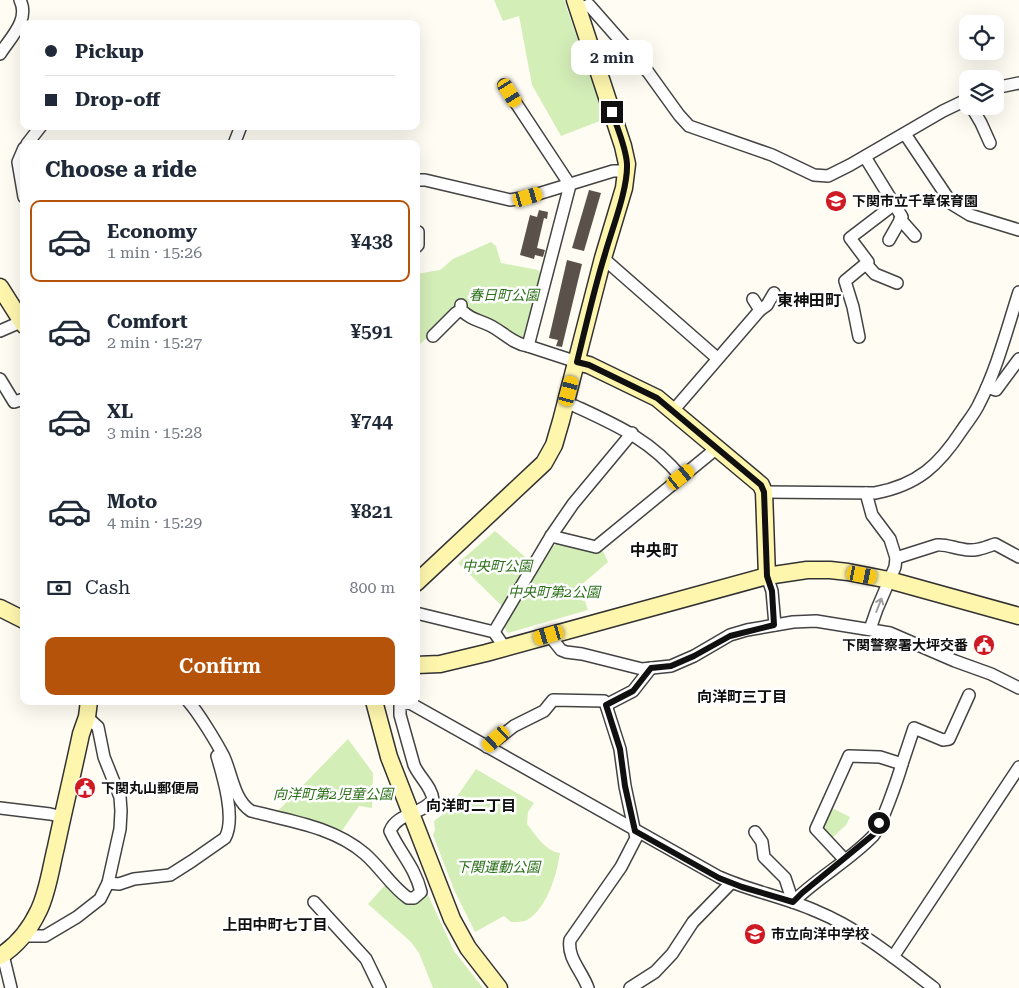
<!DOCTYPE html>
<html lang="en">
<head>
<meta charset="utf-8">
<style>
	body { margin:0; font-family:"Roboto Serif","Noto Sans JP",serif; background:#f6f6f7; color:#1f2937; height:100vh; display:flex; flex-direction:column; font-size:19px; white-space:nowrap }
	* { box-sizing:border-box; margin:0 }
	p { font-size:16px; color:#747a83 }
	.icon { flex:none; width:28px; height:28px; fill:none; stroke:currentColor; stroke-width:2; stroke-linecap:round; stroke-linejoin:round }
	.map { position:relative; flex:1; overflow:hidden }
	.drawer { position:absolute; left:20px; top:140px; width:400px; height:565px; display:flex; flex-direction:column; background:#fff; border-radius:10px; box-shadow:0 5px 20px #0002 }
	.drawer>* { flex:none }
	.banner { position:absolute; left:20px; top:20px; width:400px; height:110px; border-radius:10px; box-shadow:0 5px 20px #0002; display:grid; align-content:center; height:110px; padding:0 25px; background:#fff }
	.controls { position:absolute; left:959px; top:15px; display:grid; gap:10px }
	.controls a { display:grid; place-items:center; width:45px; height:45px; border-radius:10px; background:#fff; box-shadow:0 5px 20px #0002; font-size:25px }
	.end { position:absolute; width:22px; height:22px; margin:-11px; border:6px solid #101010; background:#fff; box-shadow:0 0 0 2px #fff }
	.from { border-radius:50% }
	.bubble { position:absolute; height:35px; border-radius:10px; background:#fff; box-shadow:0 5px 20px #0002; font-size:16px; font-weight:600; line-height:35px; text-align:center }
	.car { position:absolute; width:15px; height:30px; margin:-15px -8px; border-radius:6px; box-shadow:0 0 4px 1px #0007; background:linear-gradient(#f5c518 24%,#345 0 40%,#f5c518 0 76%,#345 0 86%,#f5c518 0) }
	.banner b { display:flex; align-items:center; gap:18px; height:48px; font-size:19px }
	.banner b+b { border-top:1px solid #e0e1e3 }
	.banner i { width:12px; height:12px; background:#1f2937 }
	ul { padding:0; list-style:none }
	li { display:flex; align-items:center; gap:15px; height:82px; margin:0 10px 8px; padding:0 15px; border:2px solid transparent; border-radius:10px }
	li div { flex:1 }
	li b { display:block; font-size:19px }
	li em { font-style:normal; font-weight:600 }
	li.current { border-color:#b45309 }
	li>.icon { width:45px; height:45px; stroke-width:1.5 }
	h2 { padding:0 25px; font-size:22px; line-height:60px }
	.pay { display:flex; align-items:center; gap:12px; height:55px; padding:0 25px; font-size:19px }
	.pay p { margin-inline-start:auto }
	.cta { display:flex; gap:10px; margin-top:auto; padding:10px 25px }
	.cta a { flex:1; height:58px; border-radius:10px; background:#b45309; color:#fff; font-size:20px; font-weight:600; line-height:58px; text-align:center }
	.map>svg:first-child { display:block }
	.green { fill:#d4eeb8 }
	.building { fill:#5a514b }
	.lines { fill:none; stroke-linecap:round; stroke-linejoin:round }
	.street-casing { stroke:#434343; stroke-width:14 }
	.secondary-casing { stroke:#323232; stroke-width:19 }
	.street { stroke:#fff; stroke-width:11 }
	.secondary { stroke:#fff6ae; stroke-width:16 }
	.oneway { stroke:#9f9f9f }
	.route { stroke:#101010; stroke-width:6 }
	.labels { text-anchor:middle; dominant-baseline:central; stroke-width:5; stroke-linejoin:round; paint-order:stroke }
	.poi-label { font-size:14px; font-weight:bold; fill:#101010; stroke:#fff; text-anchor:start }
	.park-label { font-size:14px; font-style:italic; fill:#2b7019; stroke:#fff }
	.neighbourhood-label { font-size:15px; font-weight:bold; fill:#101010; stroke:#fff }
	.quarter-label { font-size:16px; font-weight:bold; fill:#101010; stroke:#fff }
</style>
</head>
<body>
<div class="map">
<svg width="1019" height="988" viewBox="0 0 1019 988">
	<rect width="100%" height="100%" fill="#fffdf3"/>
	<g class="green">
		<path d="M494,0H564L605,119L561,136L532,85L519,16L503,21Z"/>
		<path d="M491,242L496,246L501,263L538,270L543,276L525,340L522,342L456,310L416,348V274L440,270L453,259Z"/>
		<path d="M495,531L530,561L504,608L458,563Z"/>
		<path d="M560,543L598,554L602,549L608,562L580,586L588,610L508,633L504,627L550,547Z"/>
		<path d="M348,739L373,773L372,808L359,806L341,832L275,814Z"/>
		<path d="M476,769L534,803L528,812L527,824C536,835 545,851 560,853C557,874 547,909 527,920C523,922 516,922 511,922L504,916L475,932L455,892L433,835L435,830L434,821L447,811Z"/>
		<path d="M832,808L850,817L846,825L831,839L824,831V823Z"/>
		<path d="M386,884L409,902L427,893L454,951L483,988H433L419,953L411,942L368,904Z"/>
	</g>
	<g class="building">
		<path d="M589,190L601,193L584,251L572,248Z"/>
		<path d="M539,210L548,212L547,219L544,218L537,248L545,250L543,257L535,255L534,259L520,255L530,215L537,217Z"/>
		<path d="M567,260L582,264L562,347L556,346L558,340L549,338Z"/>
	</g>
	<g class="lines">
		<g class="street-casing">
			<g id="street">
				<path d="M578,10L589,5L648,72L679,115L689,126L772,155L814,175L828,176L850,165L943,111L968,99"/>
				<path d="M0,54C10,38 30,20 20,0"/>
				<path d="M504,85L570,185L528,346"/>
				<path d="M995,88L1019,83"/>
				<path d="M971,106L981,123L990,143"/>
				<path d="M905,134L952,204L970,215L1019,230"/>
				<path d="M27,144L41,126"/>
				<path d="M234,144L241,126"/>
				<path d="M24,148L18,162L24,197"/>
				<path d="M865,157L902,217L889,240"/>
				<path d="M416,180H425L510,200L528,197L613,171H626"/>
				<path d="M900,219L915,236"/>
				<path d="M416,231L418,232V245L416,247"/>
				<path d="M603,258L717,358"/>
				<path d="M866,264L875,274L897,283"/>
				<path d="M461,305V310C472,320 476,319 489,325C502,331 513,344 528,346L577,362"/>
				<path d="M760,310L767,305L774,293"/>
				<path d="M0,331L16,324"/>
				<path d="M433,336L456,313L461,310"/>
				<path d="M859,337L853,307L845,281L868,262L850,238L888,209L893,202"/>
				<path d="M0,379L14,402L24,399"/>
				<path d="M987,387L996,390L1019,359"/>
				<path d="M678,405L760,310L753,299"/>
				<path d="M575,406C616,425 651,440 681,477"/>
				<path d="M764,492L875,493C918,485 939,465 962,430C968,421 975,413 979,404C997,369 1007,329 1019,292"/>
				<path d="M866,493L872,515L890,539L896,558L895,567L877,609L870,629"/>
				<path d="M551,536L596,547L717,448"/>
				<path d="M896,558L937,545C946,544 954,548 962,549C974,552 984,548 995,544L1019,557"/>
				<path d="M767,576L772,591L775,625"/>
				<path d="M416,613L494,632L505,648"/>
				<path d="M494,632L551,536L573,504L632,433"/>
				<path d="M549,635L561,650L566,652L582,654L642,669L671,666L694,656L730,635L747,630L793,622L816,621L890,633L955,661L991,674L1019,688"/>
				<path d="M188,701C198,712 217,743 224,757C232,775 234,800 251,811C290,821 334,827 365,854C381,868 391,886 408,898H414L421,892C415,867 400,853 390,831C397,813 421,815 433,800C432,787 419,777 414,765L400,715V706L408,702L719,877C750,891 785,897 816,911C860,929 897,960 934,988"/>
				<path d="M606,705L633,691L651,668"/>
				<path d="M487,747L514,726L544,711L553,700L604,701L606,705L620,749L625,786L636,838L621,867L570,940C567,958 582,971 588,988"/>
				<path d="M902,764L914,728L943,740L949,739L969,695"/>
				<path d="M0,808L50,814L63,817"/>
				<path d="M755,832L762,842L764,857L785,878L793,902"/>
				<path d="M108,883L119,884L134,879L170,875L192,861L225,838C236,819 223,776 217,756"/>
				<path d="M314,902L366,959L380,988"/>
				<path d="M793,902C817,878 849,861 873,836C881,827 898,778 902,764L880,757L849,756L816,829L845,860"/>
				<path d="M23,936H45L77,917L100,899L108,883L120,829L121,811L120,797L104,757L98,727L87,717"/>
				<path d="M3,955L11,988"/>
				<path d="M893,957L1019,767"/>
				<path d="M630,988L655,972L672,954L693,922L731,883"/>
			</g>
		</g>
		<g class="secondary-casing">
			<g id="secondary">
				<path d="M0,287L24,325"/>
				<path d="M577,362L589,365L657,398L761,485L764,492L767,576"/>
				<path d="M416,583L544,463L554,445L561,421L603,258L624,188L627,164L623,146L575,0"/>
				<path d="M0,608L24,620"/>
				<path d="M416,665L440,664L486,653L767,576L807,570H830L848,572L889,580L1019,616"/>
				<path d="M374,701L389,757L452,919L468,948L499,988"/>
				<path d="M0,956C18,945 30,929 39,910C48,891 51,867 56,847C64,809 73,772 81,734L87,717L89,701"/>
			</g>
		</g>
		<use href="#street" class="street"/>
		<use href="#secondary" class="secondary"/>
	</g>
	<defs><path id="oneway-shaft" d="M-6 0H5M1.5-3L5.5 0L1.5 3" fill="none" stroke-width="1.6" stroke-linecap="round" stroke-linejoin="round" transform="scale(1.25)"/></defs>
	<use class="oneway" href="#oneway-shaft" transform="translate(879 605) rotate(-69)"/>
	<g class="lines">
		<path class="route" d="M612,112C617,128 626,147 627,164C628,189 612,229 605,254C594,289 586,326 577,362L589,365L657,398L761,485L764,492L767,576L772,591L774,625L730,636L694,656L671,666L651,668L633,691L606,705L620,749L625,786L635,831L719,878L742,887L793,902L802,893L874,834L879,823"/>
	</g>
	<defs>
		<g id="school-disc" transform="scale(1.125)"><circle r="9.5" fill="#cf1a23" stroke="#fff"/><path d="M0-5L7-2L0 1L-7-2ZM-4 1L0 2.5L4 1V4Q0 6-4 4Z" fill="#fff"/></g>
		<g id="civic-disc" transform="scale(1.125)"><circle r="9.5" fill="#cf1a23" stroke="#fff"/><path d="M-.6-6.5H3V-4.5H.6V-3L4-1V1h2V6H-6V1h2V-1L-.6-3ZM-1.2 2.5V6h2.4V2.5Z" fill="#fff"/></g>
	</defs>
	<g fill-rule="evenodd">
		<use href="#school-disc" x="836" y="201"/>
		<use href="#civic-disc" x="984" y="645"/>
		<use href="#civic-disc" x="85" y="788"/>
		<use href="#school-disc" x="755" y="934"/>
	</g>
	<g class="labels">
		<g class="poi-label">
			<text x="852" y="201">下関市立千草保育園</text>
			<text x="968" y="645" text-anchor="end">下関警察署大坪交番</text>
			<text x="101" y="788">下関丸山郵便局</text>
			<text x="771" y="934">市立向洋中学校</text>
		</g>
		<g class="park-label">
			<text x="504" y="295">春日町公園</text>
			<text x="497" y="566">中央町公園</text>
			<text x="554" y="592">中央町第2公園</text>
			<text x="333" y="794">向洋町第2児童公園</text>
			<text x="498" y="867">下関運動公園</text>
		</g>
		<g class="neighbourhood-label">
			<text x="742" y="697">向洋町三丁目</text>
			<text x="471" y="806">向洋町二丁目</text>
			<text x="275" y="925">上田中町七丁目</text>
		</g>
		<g class="quarter-label">
			<text x="809" y="300">東神田町</text>
			<text x="654" y="550">中央町</text>
		</g>
	</g>
</svg>
<div class="controls">
<a><svg class="icon" aria-label="locate" viewBox="0 0 24 24"><circle cx="12" cy="12" r="6"/><path d="M12 2v4M12 18v4M2 12h4M18 12h4"/></svg></a>
<a><svg class="icon" aria-label="layers" viewBox="0 0 24 24"><path d="M12 4l9 5-9 5-9-5zM3 14l9 5 9-5"/></svg></a>
</div>
<i class="end from" style="left:879px;top:823px"></i>
<i class="end" style="left:612px;top:112px"></i>
<div class="bubble" style="left:571px;top:40px;width:82px">2 min</div>
<i class="car" style="left:510px;top:93px;rotate:148deg"></i>
<i class="car" style="left:528px;top:197px;rotate:74deg"></i>
<i class="car" style="left:569px;top:391px;rotate:15deg"></i>
<i class="car" style="left:681px;top:477px;rotate:51deg"></i>
<i class="car" style="left:862px;top:575px;rotate:101deg"></i>
<i class="car" style="left:549px;top:635px;rotate:254deg"></i>
<i class="car" style="left:496px;top:739px;rotate:228deg"></i>
<div class="banner">
<b><i class="from"></i>Pickup</b>
<b><i></i>Drop-off</b>
</div>
<section class="drawer">
<h2>Choose a ride</h2>
<ul>
<li class="current"><svg class="icon" aria-label="car" viewBox="0 0 24 24"><path d="M5 17H2v-5l4-1 3-4h7l3 4 3 1v5h-3M9 17h6M6 11h13"/><circle cx="7" cy="17" r="2"/><circle cx="17" cy="17" r="2"/></svg><div><b>Economy</b><p>1 min · 15:26</p></div><em>¥438</em></li>
<li><svg class="icon" aria-label="car" viewBox="0 0 24 24"><path d="M5 17H2v-5l4-1 3-4h7l3 4 3 1v5h-3M9 17h6M6 11h13"/><circle cx="7" cy="17" r="2"/><circle cx="17" cy="17" r="2"/></svg><div><b>Comfort</b><p>2 min · 15:27</p></div><em>¥591</em></li>
<li><svg class="icon" aria-label="car" viewBox="0 0 24 24"><path d="M5 17H2v-5l4-1 3-4h7l3 4 3 1v5h-3M9 17h6M6 11h13"/><circle cx="7" cy="17" r="2"/><circle cx="17" cy="17" r="2"/></svg><div><b>XL</b><p>3 min · 15:28</p></div><em>¥744</em></li>
<li><svg class="icon" aria-label="car" viewBox="0 0 24 24"><path d="M5 17H2v-5l4-1 3-4h7l3 4 3 1v5h-3M9 17h6M6 11h13"/><circle cx="7" cy="17" r="2"/><circle cx="17" cy="17" r="2"/></svg><div><b>Moto</b><p>4 min · 15:29</p></div><em>¥821</em></li>
</ul>
<div class="pay"><svg class="icon" aria-label="cash" viewBox="0 0 24 24"><path d="M3 7h18v10H3z"/><circle cx="12" cy="12" r="2"/></svg>Cash<p>800 m</p></div>
<div class="cta"><a>Confirm</a></div>
</section>
</div>
</body>
</html>
